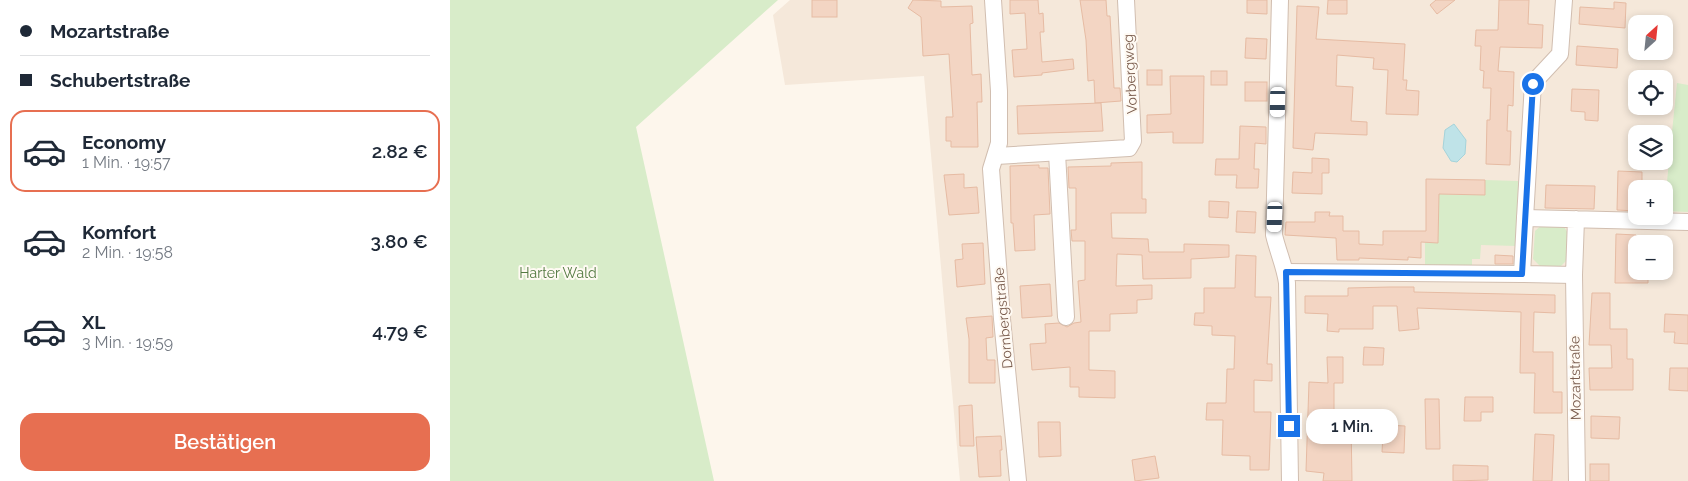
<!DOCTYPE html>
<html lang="de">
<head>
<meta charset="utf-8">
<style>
	body { margin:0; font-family:Raleway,sans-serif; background:#f2f2f3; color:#1f2937; height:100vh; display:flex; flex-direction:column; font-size:19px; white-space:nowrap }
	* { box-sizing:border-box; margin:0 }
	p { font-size:16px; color:#747a83 }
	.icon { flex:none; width:28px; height:28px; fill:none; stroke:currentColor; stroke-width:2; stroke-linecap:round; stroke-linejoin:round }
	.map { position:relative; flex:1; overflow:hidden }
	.side { display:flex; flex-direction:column; background:#fff; width:450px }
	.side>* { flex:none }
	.hud { display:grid; align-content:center; height:110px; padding:0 20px; background:#fff }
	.needle { width:32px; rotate:27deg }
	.fabs { position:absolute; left:1178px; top:15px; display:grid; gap:10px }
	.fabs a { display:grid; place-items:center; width:45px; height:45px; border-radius:10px; background:#fff; box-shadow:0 2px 8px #0003; font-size:25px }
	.end { position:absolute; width:22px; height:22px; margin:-11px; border:6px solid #1a73e8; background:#fff; box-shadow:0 0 0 2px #fff }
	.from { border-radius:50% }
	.bubble { position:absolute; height:35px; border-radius:15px; background:#fff; box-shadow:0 2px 8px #0003; font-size:16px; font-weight:600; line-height:35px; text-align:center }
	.car { position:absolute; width:15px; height:30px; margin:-15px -8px; border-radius:6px; box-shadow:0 0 4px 1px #0007; background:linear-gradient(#fff 24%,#345 0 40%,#fff 0 76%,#345 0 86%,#fff 0) }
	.hud b { display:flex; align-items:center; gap:18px; height:48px; font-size:19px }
	.hud b+b { border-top:1px solid #e0e1e3 }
	.hud i { width:12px; height:12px; background:#1f2937 }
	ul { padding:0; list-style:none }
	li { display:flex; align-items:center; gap:15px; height:82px; margin:0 10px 8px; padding:0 10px; border:2px solid transparent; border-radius:15px }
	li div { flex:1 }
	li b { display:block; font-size:19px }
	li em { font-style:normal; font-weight:600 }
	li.active { border-color:#e76f51 }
	li>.icon { width:45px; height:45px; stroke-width:1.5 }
	.cta { display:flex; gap:10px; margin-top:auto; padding:10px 20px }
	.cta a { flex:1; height:58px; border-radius:15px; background:#e76f51; color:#fff; font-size:20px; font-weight:600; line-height:58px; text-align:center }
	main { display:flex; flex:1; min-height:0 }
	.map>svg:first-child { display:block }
	.residential { fill:#f5e8da; fill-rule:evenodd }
	.green { fill:#d8ecc9 }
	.water { fill:#bfe3e8; stroke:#a5d3da }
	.building { fill:#f3d5c3; stroke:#e6bba3 }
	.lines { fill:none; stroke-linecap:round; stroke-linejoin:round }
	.minor-casing { stroke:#d1beb0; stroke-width:18 }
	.minor { stroke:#fff; stroke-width:16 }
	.route { stroke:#1a73e8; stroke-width:6 }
	.labels { text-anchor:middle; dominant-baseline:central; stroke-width:4; stroke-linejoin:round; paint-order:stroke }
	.street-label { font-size:14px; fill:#7a5c4d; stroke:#fffaf3 }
	.park-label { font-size:14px; fill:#537a41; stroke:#fffaf3 }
</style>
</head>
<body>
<main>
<section class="side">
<div class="hud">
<b><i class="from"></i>Mozartstraße</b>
<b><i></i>Schubertstraße</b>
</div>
<ul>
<li class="active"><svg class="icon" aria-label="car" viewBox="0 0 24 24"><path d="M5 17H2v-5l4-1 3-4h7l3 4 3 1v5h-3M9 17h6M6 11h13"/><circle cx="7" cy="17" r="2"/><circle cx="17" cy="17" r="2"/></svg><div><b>Economy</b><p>1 Min. · 19:57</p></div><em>2.82 €</em></li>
<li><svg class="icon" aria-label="car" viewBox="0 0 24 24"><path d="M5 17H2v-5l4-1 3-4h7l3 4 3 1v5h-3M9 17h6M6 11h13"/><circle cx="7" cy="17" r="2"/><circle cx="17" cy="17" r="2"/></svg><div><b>Komfort</b><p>2 Min. · 19:58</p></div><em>3.80 €</em></li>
<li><svg class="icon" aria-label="car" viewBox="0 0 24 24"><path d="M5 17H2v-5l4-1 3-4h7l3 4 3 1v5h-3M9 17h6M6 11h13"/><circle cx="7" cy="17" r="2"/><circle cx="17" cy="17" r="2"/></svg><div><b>XL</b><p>3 Min. · 19:59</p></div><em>4.79 €</em></li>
</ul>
<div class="cta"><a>Bestätigen</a></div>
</section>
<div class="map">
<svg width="1238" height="481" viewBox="0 0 1238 481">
	<rect width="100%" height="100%" fill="#fdf6ec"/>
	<path class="residential" d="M340,0H1238V481H510L474,76L335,85L323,15ZM1186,24H1214V51H1186ZM1186,79H1214V106H1186ZM1186,134H1214V161H1186ZM1186,189H1214V216H1186ZM1186,244H1214V271H1186Z"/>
	<g class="green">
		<path d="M0,0H328L186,127L264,481H0Z"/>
		<path d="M1227,83L1238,85V212L1214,211Z"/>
		<path d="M1035,180L1068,181L1067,246L1031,245L1030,259H1022V267L975,266V242L988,243L989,194L1035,195Z"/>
		<path d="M1094,223L1112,224L1118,233L1116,261L1109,268L1091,267L1083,259L1085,231Z"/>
	</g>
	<path class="water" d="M1004,124L1016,140L1015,154L1007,162L1001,161L993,148L995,130Z"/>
	<g class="building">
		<rect x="362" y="0" width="25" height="17"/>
		<path d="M463,0L491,1V7L522,6L523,23L520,24L522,75L531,74L532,102H527L528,147H501V141H496V117H503L499,54L473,56L471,17L458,8Z"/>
		<path d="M560,0H588L589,14L593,13L594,32H590L592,62L623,59L624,69L592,73V75L564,77L562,50L577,49L575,13L560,14Z"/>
		<path d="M630,0H656L657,16H660L664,88H670L671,101L645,103L644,80L638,81L636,40Z"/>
		<path d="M797,0H817V14L797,13Z"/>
		<path d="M878,0H897V14H877Z"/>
		<path d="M986,0H1005L987,14L980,5Z"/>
		<path d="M1049,0H1079L1078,24L1093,25L1092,48L1050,47L1048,71L1064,72L1063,106L1058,105L1057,131H1061L1060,165L1036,164L1037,120H1040L1041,88H1033L1034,71L1030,70L1031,46H1025L1026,30H1048Z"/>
		<path d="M1164,2L1176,3L1175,28L1129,24L1130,7L1164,9Z"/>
		<path d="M847,6L869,7L866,39L955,44L953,80H957L956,90L969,91L968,115L936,114L938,70L923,69L924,58L887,55L886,86L903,87L901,121L917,122V135L865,133L863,150L843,148Z"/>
		<path d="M796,38L817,39L816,59L795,58Z"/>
		<path d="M1127,46L1168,49L1167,68L1126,65Z"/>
		<rect x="697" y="70" width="15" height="15"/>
		<rect x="761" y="71" width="16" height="14"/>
		<path d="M720,76H754L753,143H723V132L697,133V115L721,114Z"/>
		<rect x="795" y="82" width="22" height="19"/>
		<path d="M1122,89L1149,90L1148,121L1135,120V112L1121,111Z"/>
		<path d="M651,103L653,131L568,134L567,106Z"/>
		<path d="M790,126L816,127V144L805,143L804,169H809L808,188H786L787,175H765L766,159H789Z"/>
		<path d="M862,158L879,159V173H872V194L842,193L843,172L862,173Z"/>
		<path d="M692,162V199H696V213H661L662,238L698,239L699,252H734V244L779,245V257L741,259V278L693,279L692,255L667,254L666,286L702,285V299L687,300V313L660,314V331H639V370L665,371V398L629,397V387H620V367L582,370L580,344L596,343L595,324L609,323L617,327L624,323L631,322L628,281L635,280V241H622L621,230H626V188H619L618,167L661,166V163Z"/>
		<path d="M589,165V168H598L600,214L584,215L585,250L565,251L563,223H561L560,166Z"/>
		<path d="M1168,171L1192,172V189H1186V211L1167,210Z"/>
		<path d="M514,174V188L527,187L529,213L499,215L494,175Z"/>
		<path d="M976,179L1035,180V195L989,194L988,243L971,242V258L958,257V260L909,258V260H887L886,238L835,235L836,222H865V212H880L879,216H893V231H909V244L933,245V231H976Z"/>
		<path d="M1096,185L1145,186L1144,209L1095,208Z"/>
		<path d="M759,201L779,202L778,218L759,217Z"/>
		<path d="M787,211L806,212L805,233L786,232Z"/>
		<path d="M1166,234L1186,235V271H1198V283H1165Z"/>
		<path d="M533,243L535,284L507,287L505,260L513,259L512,244Z"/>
		<path d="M786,255L806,256L805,297H821L817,364H822V381L804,380V412H821L819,470H800V456L772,455L773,420H756L757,403H776L777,369H784L785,336L762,335V326L744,325L745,313H754V288H785Z"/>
		<path d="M1045,255L1063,256V264H1045Z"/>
		<path d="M600,284L602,316L572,318L570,286Z"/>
		<path d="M940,287H964V292L1105,295V313L1084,312L1083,352H1103V392H1112V413H1084L1085,373H1070L1071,312L967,308L969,329L949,331L947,306H923V329H889V332L877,331L878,314L855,313V296H898V288Z"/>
		<path d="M1142,293H1160V329H1177V359H1183V390H1140L1139,368H1162L1161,345H1139Z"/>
		<path d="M1215,314L1238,315V344L1224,343L1225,332H1214Z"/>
		<path d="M542,316L543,337L536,338L537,360H545V383H519V339L516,318Z"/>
		<path d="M914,347L934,348L933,365H913Z"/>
		<path d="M877,357H893V383H884V425L901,424L902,481H873L874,473L856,471L859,382L878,383Z"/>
		<path d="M1220,368H1238V391L1219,390Z"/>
		<path d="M1015,397H1043V412H1031V421H1014Z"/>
		<path d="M975,399H989L990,449H976Z"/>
		<path d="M522,405L524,446H510L509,406Z"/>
		<path d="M1141,416L1170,417L1169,439L1141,438Z"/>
		<path d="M919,419L936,420V425L955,426L954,453L932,452L933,434H918Z"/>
		<path d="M588,422H610L611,456L589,457Z"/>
		<path d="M1085,434L1104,435L1102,481H1083Z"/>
		<path d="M551,436L552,450H550L551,476L529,477L526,437Z"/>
		<path d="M705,456L709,478L685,481L682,460Z"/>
		<rect x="1140" y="464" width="19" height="17"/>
		<path d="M1003,465L1038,466V480L1003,481Z"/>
	</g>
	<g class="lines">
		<g class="minor-casing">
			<g id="minor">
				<path d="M543,0L549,91V143L541,169L552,319L568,481"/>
				<path d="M830,0L824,235C828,252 835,267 837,283L840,481"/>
				<path d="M607,153L616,317"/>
				<path d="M546,156L679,148L683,141L676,0"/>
				<path d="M1075,218L1083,83L1110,54L1114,0"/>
				<path d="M1126,219L1124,275L1072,274L1075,218L1238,222"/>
				<path d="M836,272L1072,274"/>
				<path d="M1124,275L1127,481"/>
			</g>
		</g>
		<use href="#minor" class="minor"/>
	</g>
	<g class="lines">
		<path class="route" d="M839,426L836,272L1072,274L1083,84"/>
	</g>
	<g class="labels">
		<g class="street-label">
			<text transform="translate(680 74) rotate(-93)">Vorbergweg</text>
			<text transform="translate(553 318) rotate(-95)">Dornbergstraße</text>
			<text transform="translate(1125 378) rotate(-91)">Mozartstraße</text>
		</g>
		<g class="park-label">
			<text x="108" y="273">Harter Wald</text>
		</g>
	</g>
</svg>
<div class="fabs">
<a><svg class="needle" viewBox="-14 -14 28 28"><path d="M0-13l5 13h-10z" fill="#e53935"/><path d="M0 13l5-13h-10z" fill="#747a83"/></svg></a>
<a><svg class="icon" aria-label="locate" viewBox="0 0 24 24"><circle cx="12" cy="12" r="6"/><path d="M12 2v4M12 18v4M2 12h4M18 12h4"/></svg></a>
<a><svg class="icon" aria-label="layers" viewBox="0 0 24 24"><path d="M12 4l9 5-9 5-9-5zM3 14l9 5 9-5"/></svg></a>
<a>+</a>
<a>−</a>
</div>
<i class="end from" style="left:1083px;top:84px"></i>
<i class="end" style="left:839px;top:426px"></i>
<div class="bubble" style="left:856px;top:409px;width:92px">1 Min.</div>
<i class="car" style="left:828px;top:102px;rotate:181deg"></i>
<i class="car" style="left:825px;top:217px;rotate:182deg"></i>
</div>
</main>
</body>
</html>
